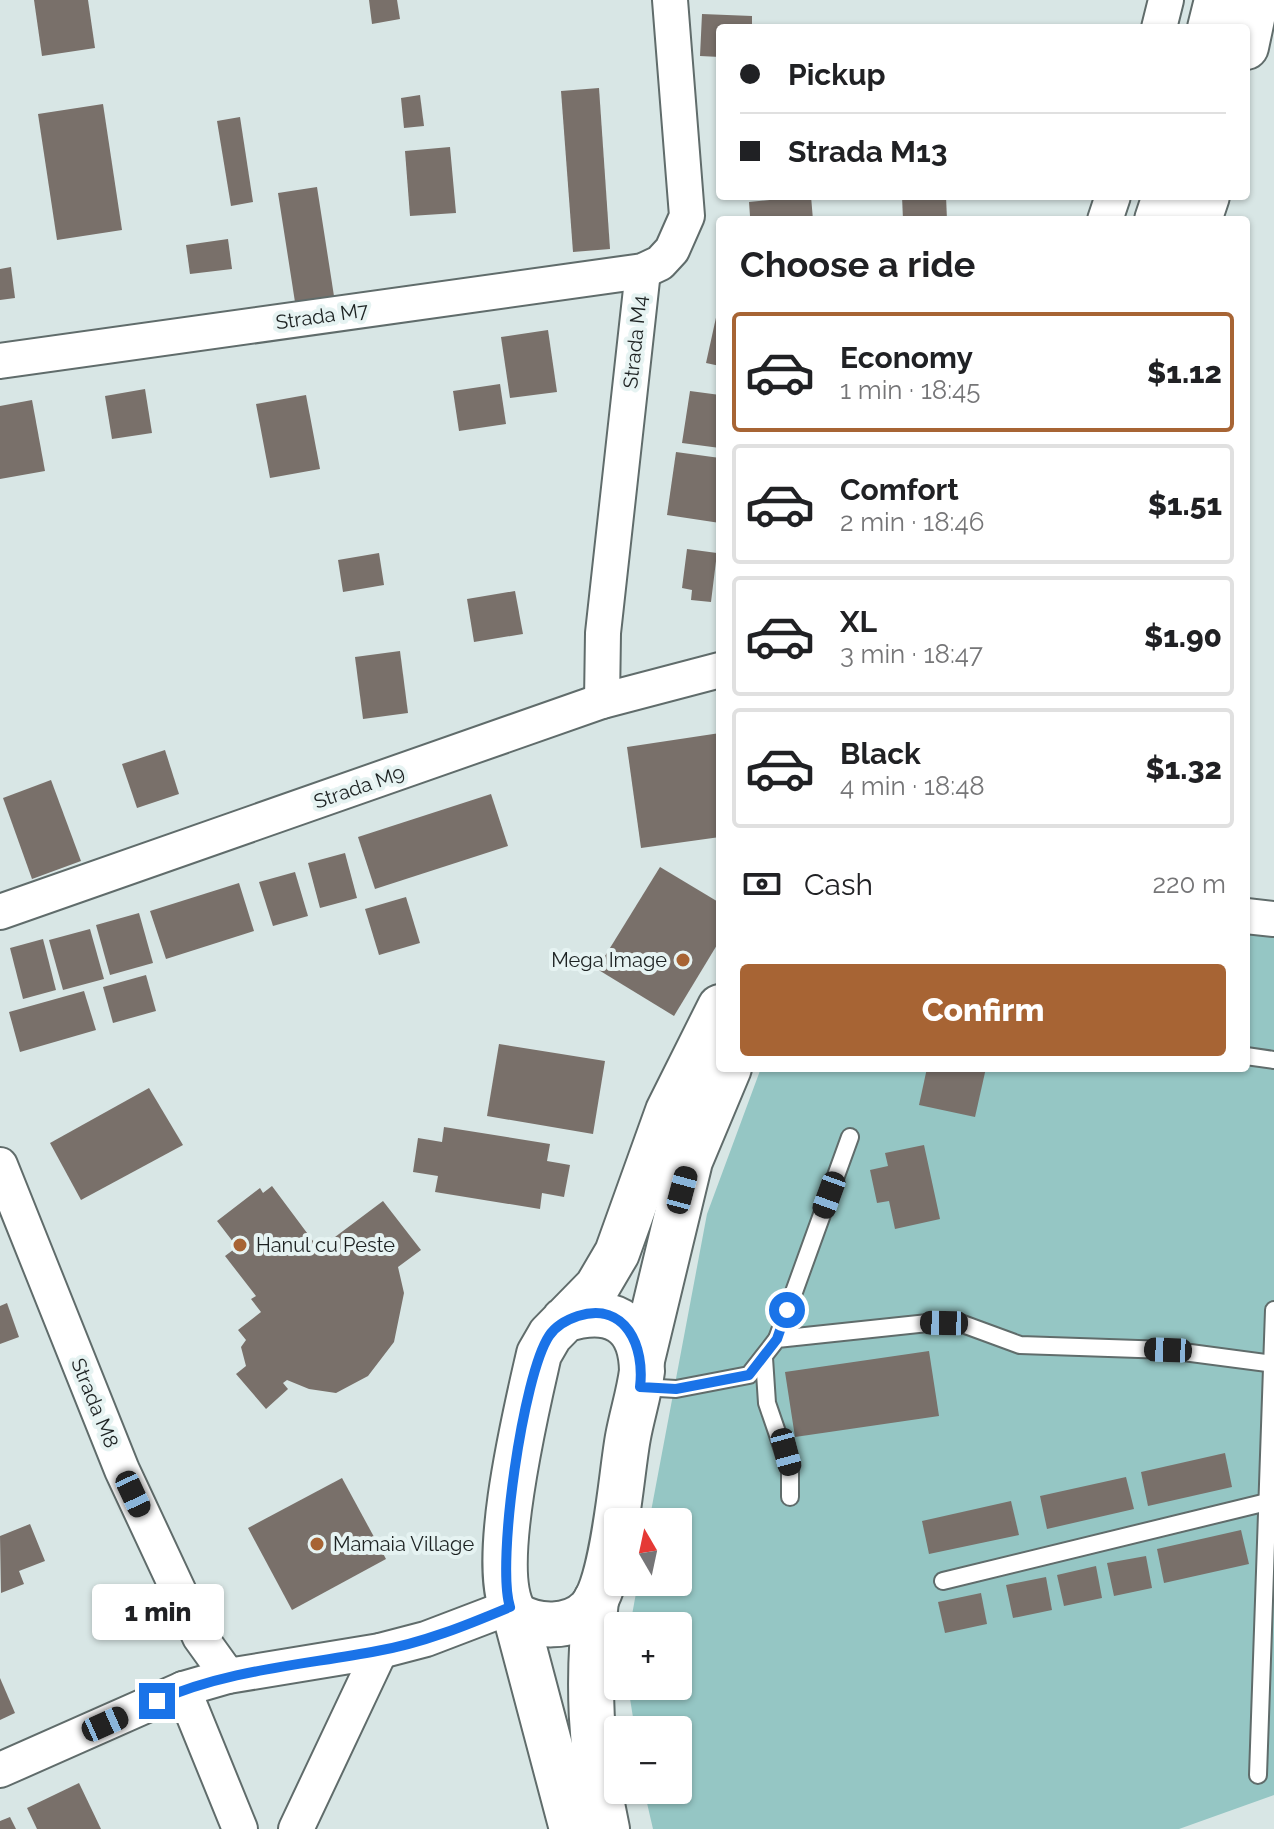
<!DOCTYPE html>
<html lang="en">
<head>
<meta charset="utf-8">
<style>
	body { margin:0; font-family:Raleway,sans-serif; background:#f2f2f2; color:#202124; height:100vh; display:flex; flex-direction:column; font-size:30px; white-space:nowrap }
	* { box-sizing:border-box; margin:0 }
	p { font-size:26px; color:#757577 }
	.icon { flex:none; width:44px; height:44px; fill:none; stroke:currentColor; stroke-width:2; stroke-linecap:round; stroke-linejoin:round }
	.map { position:relative; flex:1; overflow:hidden }
	.panel { position:absolute; left:716px; top:216px; width:534px; height:856px; display:flex; flex-direction:column; background:#fff; border-radius:8px; box-shadow:0 2px 6px #0004 }
	.panel>* { flex:none }
	.guide { position:absolute; left:716px; top:24px; width:534px; height:176px; border-radius:8px; box-shadow:0 2px 6px #0004; display:grid; align-content:center; height:176px; padding:0 24px; background:#fff }
	.needle { width:52px; rotate:351deg }
	.buttons { position:absolute; left:604px; top:1508px; display:grid; gap:16px }
	.buttons a { display:grid; place-items:center; width:88px; height:88px; border-radius:8px; background:#fff; box-shadow:0 2px 6px #0004; font-size:40px }
	.end { position:absolute; width:36px; height:36px; margin:-18px; border:10px solid #1a73e8; background:#fff; box-shadow:0 0 0 4px #fff }
	.from { border-radius:50% }
	.bubble { position:absolute; height:56px; border-radius:8px; background:#fff; box-shadow:0 2px 6px #0004; font-size:26px; font-weight:800; line-height:56px; text-align:center }
	.car { position:absolute; width:24px; height:48px; margin:-24px -12px; border-radius:10px; box-shadow:0 0 6px 2px #0007; background:linear-gradient(#222 24%,#8ab4d8 0 40%,#222 0 76%,#8ab4d8 0 86%,#222 0) }
	.guide b { display:flex; align-items:center; gap:28px; height:76px; font-size:30px }
	.guide b+b { border-top:2px solid #e0e0e0 }
	.guide i { width:20px; height:20px; background:#202124 }
	ul { padding:0; list-style:none }
	li { display:flex; align-items:center; gap:24px; height:120px; margin:0 16px 12px; padding:0 8px; border:4px solid #e0e0e0; border-radius:8px }
	li div { flex:1 }
	li b { display:block; font-size:30px }
	li em { font-style:normal; font-weight:800 }
	li.active { border-color:#a76434 }
	li>.icon { width:72px; height:72px; stroke-width:1.5 }
	h2 { padding:0 24px; font-size:36px; line-height:96px }
	.pay { display:flex; align-items:center; gap:20px; height:88px; padding:0 24px; font-size:30px }
	.pay p { margin-inline-start:auto }
	.primary-button { display:flex; gap:16px; margin-top:auto; padding:16px 24px }
	.primary-button a { flex:1; height:92px; border-radius:8px; background:#a76434; color:#fff; font-size:32px; font-weight:800; line-height:92px; text-align:center }
	.map>svg:first-child { display:block }
	.green { fill:#95c6c4 }
	.building { fill:#79706a }
	.lines { fill:none; stroke-linecap:round; stroke-linejoin:round }
	.service-casing { stroke:#606c6b; stroke-width:20 }
	.minor-casing { stroke:#606c6b; stroke-width:38 }
	.secondary-casing { stroke:#606c6b; stroke-width:48 }
	.service { stroke:#fff; stroke-width:16 }
	.minor { stroke:#fff; stroke-width:34 }
	.secondary { stroke:#fff; stroke-width:44 }
	.route { stroke:#1a73e8; stroke-width:10 }
	.poi-dot { fill:#a76434; stroke:#e6f3f2; stroke-width:3 }
	.labels { text-anchor:middle; dominant-baseline:central; stroke-width:8; stroke-linejoin:round; paint-order:stroke }
	.street-label { font-size:20px; fill:#1d2222; stroke:#e6f3f2 }
	.poi-label { font-size:20px; fill:#1d2222; stroke:#e6f3f2; text-anchor:start }
</style>
</head>
<body>
<div class="map">
<svg width="1274" height="1829" viewBox="0 0 1274 1829">
	<rect width="100%" height="100%" fill="#d8e6e5"/>
	<path class="green" d="M1246,923L1274,926V1795L1179,1829H653L644,1790H678V1730H635L628,1686H678V1626H630L638,1582H678V1522H649L707,1214L761,1068H1246Z"/>
	<g class="building">
		<path d="M34,0H88L95,48L42,56Z"/>
		<path d="M369,0H397L400,19L372,24Z"/>
		<path d="M702,14L752,16V28H720V57L700,56Z"/>
		<path d="M599,88L610,249L573,252L561,91Z"/>
		<path d="M420,95L424,126L404,128L401,98Z"/>
		<path d="M103,104L122,230L57,240L38,114Z"/>
		<path d="M240,117L253,202L231,206L217,121Z"/>
		<path d="M450,147L456,213L410,216L405,151Z"/>
		<path d="M317,187L334,296L295,302L278,193Z"/>
		<path d="M811,196L813,220H737V217L750,216L749,202Z"/>
		<path d="M902,196H946L947,220H903Z"/>
		<path d="M228,239L232,269L190,274L186,245Z"/>
		<path d="M11,267L15,298L0,300V269Z"/>
		<path d="M719,304H720V366L706,363Z"/>
		<path d="M548,330L557,392L510,398L501,337Z"/>
		<path d="M500,384L506,424L459,431L453,391Z"/>
		<path d="M145,389L152,433L112,439L105,396Z"/>
		<path d="M690,391L720,395V448L682,443Z"/>
		<path d="M306,395L320,469L270,478L256,404Z"/>
		<path d="M32,400L45,471L0,479V406Z"/>
		<path d="M676,452L720,458V523L667,515Z"/>
		<path d="M687,549L717,553L711,602L691,600L692,590L682,588Z"/>
		<path d="M379,553L384,585L343,592L338,560Z"/>
		<path d="M515,591L523,634L474,642L467,599Z"/>
		<path d="M400,651L408,713L363,719L355,657Z"/>
		<path d="M720,733V837L641,848L627,747Z"/>
		<path d="M165,750L179,794L137,808L122,764Z"/>
		<path d="M51,780L81,861L32,879L3,798Z"/>
		<path d="M491,794L508,846L375,889L358,837Z"/>
		<path d="M345,853L357,898L320,908L308,863Z"/>
		<path d="M660,867L720,903V940L674,1016L597,969Z"/>
		<path d="M295,872L308,916L273,926L259,882Z"/>
		<path d="M239,883L254,931L166,959L150,911Z"/>
		<path d="M406,897L420,943L379,955L365,909Z"/>
		<path d="M139,913L153,963L110,975L96,925Z"/>
		<path d="M90,929L104,979L63,990L49,940Z"/>
		<path d="M43,939L56,990L23,999L10,948Z"/>
		<path d="M146,975L156,1011L113,1023L103,987Z"/>
		<path d="M84,991L96,1030L20,1052L9,1012Z"/>
		<path d="M499,1044L605,1061L593,1134L487,1116Z"/>
		<path d="M927,1068H986L975,1117L919,1105Z"/>
		<path d="M149,1088L183,1145L81,1200L50,1143Z"/>
		<path d="M444,1127L550,1144L547,1161L570,1165L564,1197L542,1193L540,1209L435,1192L438,1176L413,1172L418,1138L442,1142Z"/>
		<path d="M924,1145L940,1219L895,1229L889,1201L877,1203L870,1170L888,1166L885,1153Z"/>
		<path d="M272,1186L319,1249L383,1201L421,1250L398,1267L404,1293L394,1342L368,1376L336,1393L309,1389L287,1380L283,1383L288,1389L266,1409L236,1374L246,1366L241,1347L246,1340L238,1330L261,1312L251,1299L256,1296L225,1256L237,1247L217,1221L260,1188L263,1193Z"/>
		<path d="M7,1303L19,1337L0,1344V1306Z"/>
		<path d="M929,1351L939,1416L795,1437L785,1372Z"/>
		<path d="M1225,1453L1232,1487L1148,1506L1141,1472Z"/>
		<path d="M1126,1477L1134,1509L1047,1529L1040,1496Z"/>
		<path d="M342,1478L386,1559L292,1610L248,1528Z"/>
		<path d="M1011,1501L1019,1535L929,1554L922,1521Z"/>
		<path d="M30,1524L45,1561L19,1571L24,1584L1,1593L0,1536Z"/>
		<path d="M1241,1530L1249,1564L1164,1583L1157,1549Z"/>
		<path d="M1146,1556L1152,1588L1114,1596L1107,1563Z"/>
		<path d="M1096,1566L1102,1598L1064,1606L1057,1575Z"/>
		<path d="M1046,1577L1052,1610L1013,1618L1006,1585Z"/>
		<path d="M981,1593L987,1624L945,1633L938,1602Z"/>
		<path d="M0,1678L15,1713L0,1720Z"/>
		<path d="M79,1783L101,1829H37L27,1808Z"/>
		<path d="M10,1817L16,1829H0V1821Z"/>
	</g>
	<g class="lines">
		<g class="service-casing">
			<g id="service">
				<path d="M1246,1056L1274,1060"/>
				<path d="M777,1339L850,1137"/>
				<path d="M764,1358L767,1403L790,1470V1497"/>
				<path d="M641,1387L676,1389L749,1375L777,1339L928,1323H960L1020,1345L1168,1350L1274,1364"/>
				<path d="M943,1581L1267,1502"/>
				<path d="M1258,1775L1274,1310"/>
			</g>
		</g>
		<g class="minor-casing">
			<g id="minor">
				<path d="M1159,28L1166,0"/>
				<path d="M1105,220L1113,196"/>
				<path d="M0,361L643,271L660,263L672,250L687,216L670,0"/>
				<path d="M602,701L603,633L643,271"/>
				<path d="M0,912L602,701L720,670"/>
				<path d="M1246,916L1274,919"/>
				<path d="M0,1165L122,1470L200,1637L228,1676"/>
				<path d="M183,1689L240,1829"/>
				<path d="M0,1770L183,1689L228,1676L380,1651L426,1639L510,1607"/>
				<path d="M296,1829L380,1651"/>
			</g>
		</g>
		<g class="secondary-casing">
			<g id="secondary">
				<path d="M1210,28L1217,0"/>
				<path d="M1246,47L1256,0"/>
				<path d="M1157,220L1165,196"/>
				<path d="M1199,220L1207,196"/>
				<path d="M564,1320C609,1306 641,1319 642,1371C639,1394 632,1415 628,1437C621,1474 614,1585 589,1610C571,1629 535,1628 515,1614C487,1570 527,1407 539,1354L550,1335L597,1287L617,1253L668,1111L720,1007"/>
				<path d="M642,1360L690,1161L729,1068"/>
				<path d="M596,1600C587,1679 590,1751 607,1829"/>
				<path d="M515,1614L572,1829"/>
			</g>
		</g>
		<use href="#service" class="service"/>
		<use href="#minor" class="minor"/>
		<use href="#secondary" class="secondary"/>
	</g>
	<g class="lines">
		<path class="route" d="M157,1701C226,1670 303,1665 377,1651C423,1643 467,1625 510,1607C496,1564 523,1375 549,1336C556,1325 566,1320 578,1316C626,1301 645,1347 640,1387L676,1389L749,1375L777,1339L787,1310"/>
	</g>
	<g class="poi-dot">
		<circle cx="683" cy="960" r="8"/>
		<circle cx="240" cy="1245" r="8"/>
		<circle cx="317" cy="1544" r="8"/>
	</g>
	<g class="labels">
		<g class="street-label">
			<text transform="translate(322 316) rotate(-8)">Strada M7</text>
			<text transform="translate(635 342) rotate(-84)">Strada M4</text>
			<text transform="translate(359 787) rotate(-19)">Strada M9</text>
			<text transform="translate(95 1403) rotate(68)">Strada M8</text>
		</g>
		<g class="poi-label">
			<text x="667" y="960" text-anchor="end">Mega Image</text>
			<text x="256" y="1245">Hanul cu Peste</text>
			<text x="333" y="1544">Mamaia Village</text>
		</g>
	</g>
</svg>
<div class="buttons">
<a><svg class="needle" viewBox="-14 -14 28 28"><path d="M0-13l5 13h-10z" fill="#e53935"/><path d="M0 13l5-13h-10z" fill="#757577"/></svg></a>
<a>+</a>
<a>−</a>
</div>
<i class="end from" style="left:787px;top:1310px"></i>
<i class="end" style="left:157px;top:1701px"></i>
<div class="bubble" style="left:92px;top:1584px;width:132px">1 min</div>
<i class="car" style="left:682px;top:1190px;rotate:15deg"></i>
<i class="car" style="left:829px;top:1195px;rotate:200deg"></i>
<i class="car" style="left:944px;top:1323px;rotate:271deg"></i>
<i class="car" style="left:1168px;top:1350px;rotate:272deg"></i>
<i class="car" style="left:786px;top:1452px;rotate:165deg"></i>
<i class="car" style="left:133px;top:1494px;rotate:155deg"></i>
<i class="car" style="left:105px;top:1724px;rotate:66deg"></i>
<div class="guide">
<b><i class="from"></i>Pickup</b>
<b><i></i>Strada M13</b>
</div>
<section class="panel">
<h2>Choose a ride</h2>
<ul>
<li class="active"><svg class="icon" aria-label="car" viewBox="0 0 24 24"><path d="M5 17H2v-5l4-1 3-4h7l3 4 3 1v5h-3M9 17h6M6 11h13"/><circle cx="7" cy="17" r="2"/><circle cx="17" cy="17" r="2"/></svg><div><b>Economy</b><p>1 min · 18:45</p></div><em>$1.12</em></li>
<li><svg class="icon" aria-label="car" viewBox="0 0 24 24"><path d="M5 17H2v-5l4-1 3-4h7l3 4 3 1v5h-3M9 17h6M6 11h13"/><circle cx="7" cy="17" r="2"/><circle cx="17" cy="17" r="2"/></svg><div><b>Comfort</b><p>2 min · 18:46</p></div><em>$1.51</em></li>
<li><svg class="icon" aria-label="car" viewBox="0 0 24 24"><path d="M5 17H2v-5l4-1 3-4h7l3 4 3 1v5h-3M9 17h6M6 11h13"/><circle cx="7" cy="17" r="2"/><circle cx="17" cy="17" r="2"/></svg><div><b>XL</b><p>3 min · 18:47</p></div><em>$1.90</em></li>
<li><svg class="icon" aria-label="car" viewBox="0 0 24 24"><path d="M5 17H2v-5l4-1 3-4h7l3 4 3 1v5h-3M9 17h6M6 11h13"/><circle cx="7" cy="17" r="2"/><circle cx="17" cy="17" r="2"/></svg><div><b>Black</b><p>4 min · 18:48</p></div><em>$1.32</em></li>
</ul>
<div class="pay"><svg class="icon" aria-label="cash" viewBox="0 0 24 24"><path d="M3 7h18v10H3z"/><circle cx="12" cy="12" r="2"/></svg>Cash<p>220 m</p></div>
<div class="primary-button"><a>Confirm</a></div>
</section>
</div>
</body>
</html>
